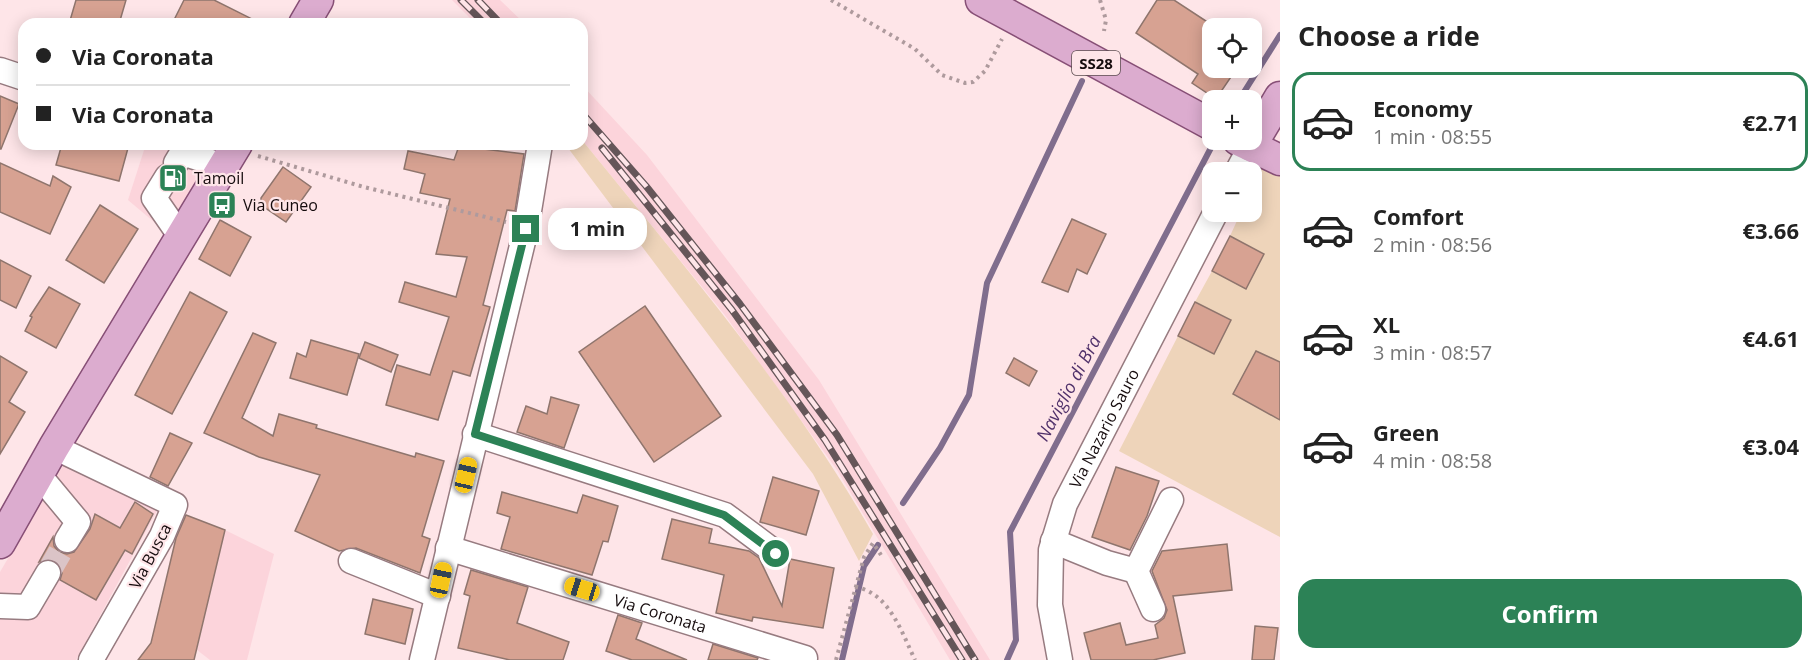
<!DOCTYPE html>
<html lang="en">
<head>
<meta charset="utf-8">
<style>
	body { margin:0; font-family:"Open Sans",sans-serif; background:#f2f2f2; color:#222; height:100vh; display:flex; flex-direction:column; font-size:22px; white-space:nowrap }
	* { box-sizing:border-box; margin:0 }
	p { font-size:20px; color:#767676 }
	.icon { flex:none; width:33px; height:33px; fill:none; stroke:currentColor; stroke-width:2; stroke-linecap:round; stroke-linejoin:round }
	.map { position:relative; flex:1; overflow:hidden }
	.panel { display:flex; flex-direction:column; background:#fff; width:540px }
	.panel>* { flex:none }
	.banner { position:absolute; left:18px; top:18px; width:570px; height:132px; border-radius:18px; box-shadow:0 3px 15px #0003; display:grid; align-content:center; height:132px; padding:0 18px; background:#fff }
	.tools { position:absolute; left:1202px; top:18px; display:grid; gap:12px }
	.tools a { display:grid; place-items:center; width:60px; height:60px; border-radius:12px; background:#fff; box-shadow:0 3px 15px #0003; font-size:30px }
	.end { position:absolute; width:27px; height:27px; margin:-14px; border:8px solid #2c8256; background:#fff; box-shadow:0 0 0 3px #fff }
	.from { border-radius:50% }
	.bubble { position:absolute; height:42px; border-radius:18px; background:#fff; box-shadow:0 3px 15px #0003; font-size:20px; font-weight:700; line-height:42px; text-align:center }
	.car { position:absolute; width:18px; height:36px; margin:-18px -9px; border-radius:8px; box-shadow:0 0 4px 2px #0007; background:linear-gradient(#f5c518 24%,#345 0 40%,#f5c518 0 76%,#345 0 86%,#f5c518 0) }
	.banner b { display:flex; align-items:center; gap:21px; height:57px; font-size:22px }
	.banner b+b { border-top:2px solid #e0e0e0 }
	.banner i { width:15px; height:15px; background:#222 }
	ul { padding:0; list-style:none }
	li { display:flex; align-items:center; gap:18px; height:99px; margin:0 12px 9px; padding:0 6px; border:3px solid transparent; border-radius:18px }
	li div { flex:1 }
	li b { display:block; font-size:22px }
	li em { font-style:normal; font-weight:700 }
	li.on { border-color:#2c8256 }
	li>.icon { width:54px; height:54px; stroke-width:1.5 }
	h2 { padding:0 18px; font-size:27px; line-height:72px }
	.cta { display:flex; gap:12px; margin-top:auto; padding:12px 18px }
	.cta a { flex:1; height:69px; border-radius:18px; background:#2c8256; color:#fff; font-size:24px; font-weight:700; line-height:69px; text-align:center }
	main { display:flex; flex:1; min-height:0 }
	.map>svg:first-child { display:block }
	.built { fill:#fcd4db }
	.green { fill:#eed4ba }
	.lines { fill:none; stroke-linecap:round; stroke-linejoin:round }
	.stream { stroke:#806d8d; stroke-width:6 }
	.building { fill:#d7a292; stroke:#8f756d; stroke-width:1.5 }
	.minor-tunnel { stroke:#dbc4c7; stroke-width:24; stroke-dasharray:24 12; stroke-linecap:butt }
	.minor-casing { stroke:#977b80; stroke-width:27 }
	.major-casing { stroke:#874f76; stroke-width:33 }
	.path { stroke:#ae9a9d; stroke-width:4; stroke-dasharray:3 4.5; stroke-linecap:butt }
	.minor { stroke:#fff; stroke-width:24 }
	.major { stroke:#dcaccf; stroke-width:30 }
	.rail-casing { stroke:#655659; stroke-width:7 }
	.rail { stroke:#fee5e8; stroke-width:4.5; stroke-dasharray:14; stroke-linecap:butt }
	.route { stroke:#2c8256; stroke-width:8 }
	.labels { text-anchor:middle; dominant-baseline:central; stroke-width:4.5; stroke-linejoin:round; paint-order:stroke }
	.shield { fill:#fee5e8; stroke:#5b4c4f; stroke-width:1.5 }
	.shield-label { font-size:15px; font-weight:bold; fill:#150b0d }
	.poi-label { font-size:16px; fill:#150b0d; stroke:#fee5e8; text-anchor:start }
	.street-label { font-size:16px; fill:#150b0d; stroke:#fee5e8 }
	.water-label { font-size:18px; font-style:italic; fill:#51326b; stroke:#fee5e8 }
</style>
</head>
<body>
<main>
<div class="map">
<svg width="1280" height="660" viewBox="0 0 1280 660">
	<rect width="100%" height="100%" fill="#fee5e8"/>
	<g class="built">
		<path d="M452,0H500L525,24H476Z"/>
		<path d="M582,85L647,155L819,380L990,660H950L837,470L724,314L582,140Z"/>
		<path d="M146,144H185L221,156L172,237L128,200Z"/>
		<path d="M65,462L159,507L76,660H0V572Z"/>
		<path d="M225,530L274,554L247,660H210L197,650Z"/>
	</g>
	<g class="green">
		<path d="M582,140C685,267 792,392 873,534L859,561L813,474L565,144H582Z"/>
		<path d="M1261,166L1280,176V537L1119,451L1178,336L1214,353L1231,320L1195,302L1212,271L1246,288L1264,254L1230,236L1241,212H1251V189Z"/>
	</g>
	<g class="lines">
		<g class="stream">
			<path d="M1239,100L1280,35"/>
			<path d="M903,503L940,448L969,395L987,283L1082,81"/>
			<path d="M842,660L864,566L878,545"/>
			<path d="M1007,660L1016,640L1010,532L1214,142"/>
		</g>
	</g>
	<g class="building">
		<path d="M76,0H126L119,24H69Z"/>
		<path d="M184,0H214L262,24H172Z"/>
		<path d="M1157,0H1174L1212,25V68H1237L1216,99L1192,83L1198,74L1136,33Z"/>
		<path d="M0,96L19,104L1,149H0Z"/>
		<path d="M62,144H112L128,148L119,181L56,165Z"/>
		<path d="M459,146L524,154L515,211L507,210L483,305L490,307L470,376L453,371L438,420L386,405L397,365L430,375L449,317L399,302L405,282L456,297L467,257L436,254L450,199L420,193L425,174L404,169L408,151L454,160Z"/>
		<path d="M0,163L50,186L53,176L71,187L50,234L0,212Z"/>
		<path d="M283,167L311,187L286,222L261,205V198Z"/>
		<path d="M100,205L138,229L104,283L66,260Z"/>
		<path d="M1072,219L1106,234L1087,274L1077,269L1068,292L1042,282Z"/>
		<path d="M220,220L251,237L230,276L199,259Z"/>
		<path d="M1230,236L1264,254L1246,289L1212,271Z"/>
		<path d="M0,260L31,276L16,308L0,300Z"/>
		<path d="M49,287L80,304L56,348L25,331L32,317L30,316Z"/>
		<path d="M190,292L227,312L172,414L135,395Z"/>
		<path d="M1195,302L1231,320L1214,354L1178,336Z"/>
		<path d="M645,306L721,416L654,462L579,352Z"/>
		<path d="M253,333L276,343L242,418L273,436L279,414L317,425L316,428L415,457L416,453L444,461L422,536L430,539L420,573L356,548L339,551L295,531L320,475L259,457L204,433Z"/>
		<path d="M311,340L359,354L347,395L290,378L297,353L306,357Z"/>
		<path d="M365,342L398,355L391,372L359,358Z"/>
		<path d="M1256,351L1280,362V420L1233,394Z"/>
		<path d="M0,356L27,372L9,402L25,412L0,454Z"/>
		<path d="M1014,358L1037,371L1029,386L1006,373Z"/>
		<path d="M551,397L579,405L564,448L517,432L526,406L547,414Z"/>
		<path d="M170,433L192,443L168,486L150,477Z"/>
		<path d="M1116,467L1159,481L1147,516L1130,550L1092,537Z"/>
		<path d="M773,477L819,491L806,535L760,522Z"/>
		<path d="M502,492L577,513L583,495L618,506L608,542L603,541L592,575L501,549L510,517L497,513Z"/>
		<path d="M135,502L153,514L132,554L125,550L96,600L60,580L62,573L56,561L48,559L39,562L53,537L54,546L59,552L67,554L74,552L90,529L95,514L120,528Z"/>
		<path d="M186,515L225,530L194,660H138L151,643L176,538Z"/>
		<path d="M672,519L712,529L709,543L749,551L759,558L782,606L790,559L834,568L823,628L753,617L752,621L716,613L724,575L662,559Z"/>
		<path d="M1227,544L1232,590L1173,596L1185,653L1153,660H1091L1084,633L1120,623L1126,645L1158,638L1155,625L1164,618L1167,610L1152,571L1162,551Z"/>
		<path d="M471,570L528,587L517,623L569,642L563,660H510L458,648L470,596L464,594Z"/>
		<path d="M373,599L413,609L405,644L365,634Z"/>
		<path d="M618,615L642,623L636,639L687,660H632L606,651Z"/>
		<path d="M1255,626L1278,628L1274,660H1252Z"/>
		<path d="M713,644L758,658L757,660H708Z"/>
	</g>
	<g class="lines">
		<path class="minor-tunnel" d="M48,573L67,540"/>
		<g class="minor-casing">
			<g id="minor">
				<path d="M0,70L24,78"/>
				<path d="M176,163L182,153L224,166"/>
				<path d="M1237,172L1251,146"/>
				<path d="M167,177L154,198L181,237"/>
				<path d="M475,434L725,515L776,553"/>
				<path d="M54,447L175,505L162,536L91,660"/>
				<path d="M38,474L78,522L67,540"/>
				<path d="M1053,541L1107,563L1136,571L1171,500"/>
				<path id="s1" d="M448,548L805,658"/>
				<path d="M351,561L438,596"/>
				<path d="M1136,571L1153,609"/>
				<path d="M0,606L28,607L48,573"/>
				<path d="M422,660L526,229L540,144"/>
				<path id="s2" d="M1060,660L1050,605L1051,550L1065,504L1216,212"/>
			</g>
		</g>
		<g class="major-casing">
			<g id="major">
				<path d="M981,0L1212,125"/>
				<path d="M304,24L318,0"/>
				<path d="M1238,140L1280,160"/>
				<path d="M1251,146L1280,97"/>
				<path d="M0,543L54,447L237,144"/>
			</g>
		</g>
		<g class="path">
			<path d="M831,0L915,49L942,75L965,83L973,82L985,71L1002,39"/>
			<path d="M1100,0L1106,20L1104,31"/>
			<path d="M258,156L364,187L506,222"/>
			<path d="M855,587C889,592 902,633 915,660"/>
			<path d="M836,660L864,557L873,543L881,555"/>
		</g>
		<use href="#minor" class="minor"/>
		<use href="#major" class="major"/>
		<g class="rail-casing">
			<g id="rail">
				<path d="M461,0L485,24"/>
				<path d="M478,0L501,24"/>
				<path d="M582,113L646,186L740,304L837,435L975,660"/>
				<path d="M602,148L732,310L825,440L962,660"/>
			</g>
		</g>
		<use href="#rail" class="rail"/>
	</g>
	<g class="lines">
		<path class="route" d="M526,229L475,434L724,515L776,554"/>
	</g>
	<defs>
		<g id="fuel-square" transform="scale(1.5)"><rect x="-9" y="-9" width="18" height="18" rx="4" fill="#2c8256" stroke="#fee5e8"/><path d="M-5.5-6h7V0h2V4h1.3V-2.5L3-4.5l.8-.8L6-3V5H2.5V1h-1V6h-7ZM-4.2-4.7v3.2H.2V-4.7Z" fill="#fff"/></g>
		<g id="bus-square" transform="scale(1.5)"><rect x="-9" y="-9" width="18" height="18" rx="4" fill="#2c8256" stroke="#fee5e8"/><path d="M-5-6H5V4H4V6H2V4H-2V6H-4V4H-5ZM-3.5-4V0h7V-4ZM-3.5 1.2v1.5H-2V1.2ZM2 1.2v1.5H3.5V1.2Z" fill="#fff"/></g>
	</defs>
	<g fill-rule="evenodd">
		<use href="#fuel-square" x="173" y="178"/>
		<use href="#bus-square" x="222" y="205"/>
	</g>
	<g class="labels">
		<rect class="shield" x="1072" y="51" width="48" height="24" rx="4.5"/>
		<g class="shield-label">
			<text x="1096" y="63">SS28</text>
		</g>
		<g class="poi-label">
			<text x="194" y="178">Tamoil</text>
			<text x="243" y="205">Via Cuneo</text>
		</g>
		<g class="street-label">
			<text stroke="none"><textPath href="#s2" startOffset="244">Via Nazario Sauro</textPath></text>
			<text transform="translate(150 556) rotate(-62)">Via Busca</text>
			<text stroke="none"><textPath href="#s1" startOffset="222">Via Coronata</textPath></text>
		</g>
		<g class="water-label">
			<text transform="translate(1068 388) rotate(-62)">Naviglio di Bra</text>
		</g>
	</g>
</svg>
<div class="tools">
<a><svg class="icon" aria-label="locate" viewBox="0 0 24 24"><circle cx="12" cy="12" r="6"/><path d="M12 2v4M12 18v4M2 12h4M18 12h4"/></svg></a>
<a>+</a>
<a>−</a>
</div>
<i class="end from" style="left:776px;top:554px"></i>
<i class="end" style="left:526px;top:229px"></i>
<div class="bubble" style="left:548px;top:208px;width:99px">1 min</div>
<i class="car" style="left:466px;top:475px;rotate:13deg"></i>
<i class="car" style="left:441px;top:580px;rotate:12deg"></i>
<i class="car" style="left:582px;top:589px;rotate:287deg"></i>
<div class="banner">
<b><i class="from"></i>Via Coronata</b>
<b><i></i>Via Coronata</b>
</div>
</div>
<section class="panel">
<h2>Choose a ride</h2>
<ul>
<li class="on"><svg class="icon" aria-label="car" viewBox="0 0 24 24"><path d="M5 17H2v-5l4-1 3-4h7l3 4 3 1v5h-3M9 17h6M6 11h13"/><circle cx="7" cy="17" r="2"/><circle cx="17" cy="17" r="2"/></svg><div><b>Economy</b><p>1 min · 08:55</p></div><em>€2.71</em></li>
<li><svg class="icon" aria-label="car" viewBox="0 0 24 24"><path d="M5 17H2v-5l4-1 3-4h7l3 4 3 1v5h-3M9 17h6M6 11h13"/><circle cx="7" cy="17" r="2"/><circle cx="17" cy="17" r="2"/></svg><div><b>Comfort</b><p>2 min · 08:56</p></div><em>€3.66</em></li>
<li><svg class="icon" aria-label="car" viewBox="0 0 24 24"><path d="M5 17H2v-5l4-1 3-4h7l3 4 3 1v5h-3M9 17h6M6 11h13"/><circle cx="7" cy="17" r="2"/><circle cx="17" cy="17" r="2"/></svg><div><b>XL</b><p>3 min · 08:57</p></div><em>€4.61</em></li>
<li><svg class="icon" aria-label="car" viewBox="0 0 24 24"><path d="M5 17H2v-5l4-1 3-4h7l3 4 3 1v5h-3M9 17h6M6 11h13"/><circle cx="7" cy="17" r="2"/><circle cx="17" cy="17" r="2"/></svg><div><b>Green</b><p>4 min · 08:58</p></div><em>€3.04</em></li>
</ul>
<div class="cta"><a>Confirm</a></div>
</section>
</main>
</body>
</html>
